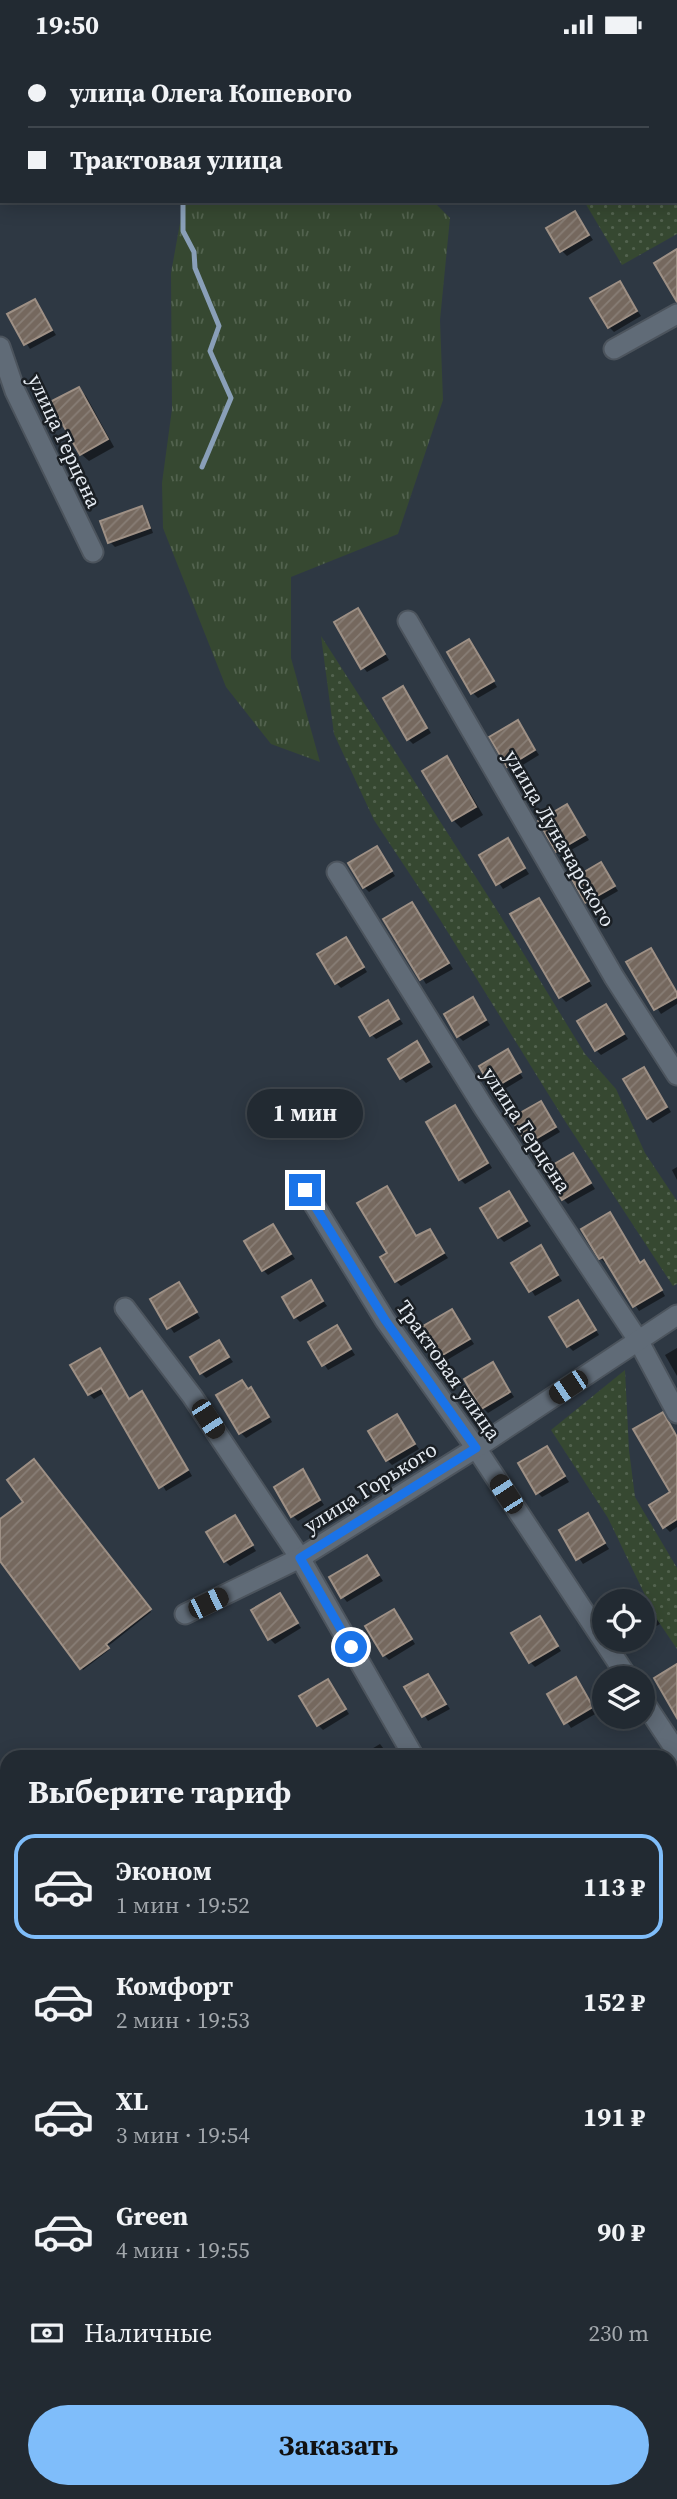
<!DOCTYPE html>
<html lang="ru">
<head>
<meta charset="utf-8">
<style>
	body { margin:0; font-family:"Source Serif 4",serif; background:#2e363e; color:#f1f3f6; height:100vh; display:flex; flex-direction:column; font-size:26px; white-space:nowrap }
	* { box-sizing:border-box; margin:0 }
	p { font-size:23px; color:#a2a7ac }
	.icon { flex:none; width:38px; height:38px; fill:none; stroke:currentColor; stroke-width:2; stroke-linecap:round; stroke-linejoin:round }
	.map { position:relative; flex:1; overflow:hidden }
	.details { position:absolute; left:0px; top:1701px; width:677px; height:749px; display:flex; flex-direction:column; background:#222a32; border-radius:21px 21px 0 0; box-shadow:0 4px 18px #0003,0 0 0 2px #3f464d }
	.details>* { flex:none }
	.banner { position:absolute; left:0px; top:0px; width:677px; height:154px; box-shadow:0 4px 18px #0003,0 0 0 2px #3f464d; display:grid; align-content:center; height:154px; padding:0 28px; background:#222a32 }
	.controls { position:absolute; left:592px; top:1540px; display:grid; gap:14px }
	.controls a { display:grid; place-items:center; width:63px; height:63px; border-radius:50%; background:#222a32; box-shadow:0 4px 18px #0003,0 0 0 2px #3f464d; font-size:35px }
	.end { position:absolute; width:32px; height:32px; margin:-16px; border:9px solid #1a73e8; background:#fff; box-shadow:0 0 0 4px #fff }
	.from { border-radius:50% }
	.bubble { position:absolute; height:49px; border-radius:24px; background:#222a32; box-shadow:0 4px 18px #0003,0 0 0 2px #3f464d; font-size:23px; font-weight:700; line-height:49px; text-align:center }
	.car { position:absolute; width:21px; height:42px; margin:-21px -10px; border-radius:9px; box-shadow:0 0 5px 2px #0007; background:linear-gradient(#222 24%,#8ab4d8 0 40%,#222 0 76%,#8ab4d8 0 86%,#222 0) }
	.banner b { display:flex; align-items:center; gap:24px; height:66px; font-size:26px }
	.banner b+b { border-top:2px solid #3f464d }
	.banner i { width:18px; height:18px; background:#f1f3f6 }
	ul { padding:0; list-style:none }
	li { display:flex; align-items:center; gap:21px; height:105px; margin:0 14px 10px; padding:0 14px; border:4px solid transparent; border-radius:21px }
	li div { flex:1 }
	li b { display:block; font-size:26px }
	li em { font-style:normal; font-weight:700 }
	li.current { border-color:#7fbdfa }
	li>.icon { width:63px; height:63px; stroke-width:1.5 }
	h2 { padding:0 28px; font-size:32px; line-height:84px }
	.pay { display:flex; align-items:center; gap:18px; height:77px; padding:0 28px; font-size:26px }
	.pay p { margin-inline-start:auto }
	.primary-button { display:flex; gap:14px; margin-top:auto; padding:14px 28px }
	.primary-button a { flex:1; height:80px; border-radius:42px; background:#7fbdfa; color:#111; font-size:28px; font-weight:700; line-height:80px; text-align:center }
	.status { display:flex; justify-content:space-between; align-items:center; height:49px; padding:0 35px; background:#222a32; direction:ltr }
	.status svg { height:19px; fill:currentColor }
	.map>svg:first-child { display:block }
	.grass { fill:url(#grass-tufts) }
	.garden { fill:url(#garden-dots) }
	.shadow { fill:#0007 }
	.lines { fill:none; stroke-linecap:round; stroke-linejoin:round }
	.stream { stroke:#899fb8; stroke-width:5 }
	.building { fill:url(#building-hatch); stroke:#9e9085; stroke-width:2 }
	.street-casing { stroke:#4c545d; stroke-width:23 }
	.street { stroke:#606b77; stroke-width:19 }
	.route { stroke:#1a73e8; stroke-width:9 }
	.labels { text-anchor:middle; dominant-baseline:central; stroke-width:5; stroke-linejoin:round; paint-order:stroke }
	.street-label { font-size:21px; fill:#e5ebf2; stroke:#1a1f24 }
</style>
</head>
<body>
<div class="status"><b>19:50</b><svg viewBox="0 0 49 12"><path d="M0 12V9h3v3zM5 12V6h3v6zM10 12V3h3v9zM15 12V0h3v12zM26 1h20v11H26zM47 4h2v5h-2z"/></svg></div>
<div class="map">
<svg width="677" height="2450" viewBox="0 0 677 2450">
	<defs>
		<pattern id="grass-tufts" width="24" height="20" patternUnits="userSpaceOnUse" patternTransform="scale(1.75)"><rect width="24" height="20" fill="#364831"/><path d="M3 7l-1-3M5 7V3M7 7l1-3M15 17l-1-3M17 17v-4M19 17l1-3" fill="none" stroke="#53634f"/></pattern>
		<pattern id="garden-dots" width="8" height="8" patternUnits="userSpaceOnUse" patternTransform="scale(1.75)"><rect width="8" height="8" fill="#364831"/><path d="M2 2h.1M6 6h.1" fill="none" stroke="#53634f" stroke-width="1.8" stroke-linecap="round"/></pattern>
		<pattern id="building-hatch" width="6" height="6" patternUnits="userSpaceOnUse" patternTransform="scale(1.75)"><rect width="6" height="6" fill="#75685e"/><path d="M-1 1l2-2M0 6l6-6M5 7l2-2" fill="none" stroke="#887e76"/></pattern>
	</defs>
	<rect width="100%" height="100%" fill="#2e3843"/>
	<path class="grass" d="M184,152H433L450,169L440,271L443,351L398,485L291,528V609L320,713L271,695L226,638L163,479L162,434L172,360L171,224Z"/>
	<g class="garden">
		<path d="M677,44V185L622,216L584,152H676Z"/>
		<path d="M321,587L495,858L585,1005L616,1040L645,1104L677,1152V1235L673,1237L565,1072L439,869L374,771L334,685Z"/>
		<path d="M625,1321L629,1401L635,1448L677,1519V1600L656,1569L608,1469L551,1381Z"/>
	</g>
	<g class="shadow">
		<path d="M0,0H29L30,2H2V9Z"/>
		<path d="M541,0H586L583,2Z"/>
		<path d="M667,0H677L676,41V2H664Z"/>
		<path d="M575,164L593,191L567,207L562,202Z"/>
		<path d="M619,234L641,267L614,283L609,278Z"/>
		<path d="M35,252L56,286L30,300L9,266Z"/>
		<path d="M78,340L86,347L114,398L89,412L81,405Z"/>
		<path d="M141,459L146,464L153,484L115,498L110,493Z"/>
		<path d="M358,561L389,611L367,623L363,618Z"/>
		<path d="M469,592L497,638L478,649L473,644Z"/>
		<path d="M403,640L431,684L413,695L408,690Z"/>
		<path d="M517,673L539,706L513,722L508,717Z"/>
		<path d="M446,709L454,717L483,766L461,779L453,771Z"/>
		<path d="M567,758L589,791L562,806L557,801Z"/>
		<path d="M507,791L529,825L503,840L481,807Z"/>
		<path d="M377,799L395,827L369,843L364,838Z"/>
		<path d="M601,816L618,842L592,857L587,852Z"/>
		<path d="M539,851L592,937L566,953L561,948Z"/>
		<path d="M412,855L453,920L426,935L386,871Z"/>
		<path d="M346,890L367,923L341,939L336,934Z"/>
		<path d="M650,901L677,943V955L661,965L628,914Z"/>
		<path d="M473,950L490,976L463,992L458,987Z"/>
		<path d="M388,953L403,975L376,990L371,985Z"/>
		<path d="M606,957L628,990L601,1006L596,1001Z"/>
		<path d="M417,995L433,1018L406,1034L401,1029Z"/>
		<path d="M509,1006L523,1029L498,1044L494,1039Z"/>
		<path d="M644,1020L671,1063L653,1074L648,1069Z"/>
		<path d="M540,1054L560,1083L533,1099L528,1094Z"/>
		<path d="M455,1058L492,1119L465,1135L460,1130Z"/>
		<path d="M573,1106L595,1140L568,1155L563,1150Z"/>
		<path d="M677,1118V1131L672,1121Z"/>
		<path d="M386,1139L417,1189L429,1182L448,1209L401,1237L396,1232L389,1205Z"/>
		<path d="M509,1144L531,1177L504,1193L499,1188Z"/>
		<path d="M610,1165L641,1215L644,1213L649,1218L665,1247L639,1262L608,1213L605,1214L600,1209Z"/>
		<path d="M273,1177L295,1210L268,1226L263,1221Z"/>
		<path d="M540,1199L562,1232L535,1247L514,1214Z"/>
		<path d="M310,1233L327,1257L300,1273L295,1268Z"/>
		<path d="M179,1235L200,1269L174,1284L152,1251Z"/>
		<path d="M578,1253L599,1286L573,1302L568,1297Z"/>
		<path d="M452,1262L474,1295L447,1311L442,1306Z"/>
		<path d="M337,1278L355,1306L328,1321L310,1293Z"/>
		<path d="M219,1294L233,1313L206,1329L201,1324Z"/>
		<path d="M677,1299V1327L665,1306Z"/>
		<path d="M99,1301L130,1351L142,1344L147,1349L192,1427L166,1442L106,1343L94,1350L89,1345L73,1317Z"/>
		<path d="M492,1315L514,1348L488,1364L483,1359Z"/>
		<path d="M242,1333L256,1345L272,1373L246,1389L241,1384Z"/>
		<path d="M397,1367L419,1400L392,1416L387,1411Z"/>
		<path d="M667,1370L677,1387V1478L670,1483L665,1478L672,1443Z"/>
		<path d="M547,1399L569,1433L542,1448L537,1443Z"/>
		<path d="M33,1413L151,1563L107,1598L109,1601L83,1621L0,1509V1472L26,1453Z"/>
		<path d="M302,1423L324,1456L298,1472L293,1467Z"/>
		<path d="M587,1466L609,1500L583,1515L561,1482Z"/>
		<path d="M235,1469L256,1502L230,1517L225,1512Z"/>
		<path d="M367,1508L383,1532L347,1553L343,1548Z"/>
		<path d="M638,1542L660,1575L642,1585V1552H620Z"/>
		<path d="M279,1546L301,1579L275,1595L270,1590Z"/>
		<path d="M394,1562L415,1595L389,1611L384,1606Z"/>
		<path d="M540,1569L561,1602L535,1618L530,1613Z"/>
		<path d="M428,1627L450,1660L428,1672L407,1639Z"/>
		<path d="M576,1630L597,1664L571,1679L549,1646Z"/>
		<path d="M328,1632L349,1665L323,1681L318,1676Z"/>
		<path d="M380,1695L390,1708H358Z"/>
		<path d="M677,1832V1947L670,1937V1837Z"/>
		<path d="M677,1965V1978L671,1969Z"/>
		<path d="M670,2017L677,2026V2063L670,2053Z"/>
		<path d="M670,2276L677,2280V2327L670,2323Z"/>
		<path d="M0,2366L7,2369V2411L0,2408Z"/>
		<path d="M91,2443H125L122,2450H107Z"/>
		<path d="M164,2443H184L192,2449L162,2450Z"/>
		<path d="M315,2443H414L411,2450H329Z"/>
		<path d="M559,2443H626L621,2450H555Z"/>
	</g>
	<g class="lines">
		<g class="stream">
			<path d="M194,2V0"/>
			<path d="M183,152V182L194,203L195,219L219,277L210,302L231,349L202,418"/>
		</g>
	</g>
	<g class="building">
		<path d="M575,162L589,186L560,203L546,179Z"/>
		<path d="M677,200V253L654,214Z"/>
		<path d="M620,232L637,262L608,279L590,249Z"/>
		<path d="M35,250L52,281L24,296L7,265Z"/>
		<path d="M79,338L108,390L80,406L50,353Z"/>
		<path d="M142,457L150,479L108,494L100,472Z"/>
		<path d="M358,559L385,605L361,620L334,573Z"/>
		<path d="M469,590L494,632L471,645L447,603Z"/>
		<path d="M403,637L427,679L407,691L383,649Z"/>
		<path d="M518,671L535,701L507,718L489,688Z"/>
		<path d="M447,707L476,758L452,772L422,722Z"/>
		<path d="M567,755L585,786L556,803L538,772Z"/>
		<path d="M508,789L525,819L496,836L479,806Z"/>
		<path d="M377,797L392,822L363,839L348,814Z"/>
		<path d="M601,813L615,837L585,854L572,830Z"/>
		<path d="M539,849L589,932L559,949L510,865Z"/>
		<path d="M412,853L449,914L420,931L383,870Z"/>
		<path d="M346,888L364,918L335,935L317,905Z"/>
		<path d="M651,899L677,944V948L654,961L626,913Z"/>
		<path d="M473,948L486,971L457,988L444,965Z"/>
		<path d="M388,951L399,970L370,987L359,968Z"/>
		<path d="M606,955L624,985L595,1002L577,972Z"/>
		<path d="M417,992L429,1013L400,1030L388,1010Z"/>
		<path d="M508,1000L521,1023L492,1040L479,1017Z"/>
		<path d="M644,1018L667,1058L647,1070L623,1030Z"/>
		<path d="M541,1052L556,1078L527,1095L511,1069Z"/>
		<path d="M455,1056L488,1114L459,1131L426,1073Z"/>
		<path d="M573,1104L591,1134L562,1151L544,1121Z"/>
		<path d="M387,1137L416,1187L430,1180L444,1204L395,1233L380,1208L387,1204L357,1154Z"/>
		<path d="M509,1142L527,1172L498,1189L480,1159Z"/>
		<path d="M610,1163L640,1214L644,1211L662,1241L633,1258L603,1208L599,1210L581,1180Z"/>
		<path d="M273,1175L291,1205L262,1222L244,1192Z"/>
		<path d="M541,1196L558,1226L529,1243L511,1214Z"/>
		<path d="M311,1231L323,1252L294,1269L282,1248Z"/>
		<path d="M179,1233L197,1263L167,1280L150,1250Z"/>
		<path d="M578,1251L596,1281L567,1298L549,1268Z"/>
		<path d="M452,1260L470,1290L441,1307L423,1277Z"/>
		<path d="M337,1276L351,1300L322,1317L308,1293Z"/>
		<path d="M219,1291L229,1308L200,1325L190,1308Z"/>
		<path d="M100,1299L129,1350L142,1342L188,1421L159,1439L101,1339L88,1346L70,1316Z"/>
		<path d="M493,1313L510,1343L481,1360L464,1330Z"/>
		<path d="M242,1331L248,1340L251,1338L269,1368L239,1385L216,1346Z"/>
		<path d="M663,1363L677,1388V1470L663,1479L649,1456L670,1443L633,1380Z"/>
		<path d="M397,1365L415,1395L386,1412L368,1382Z"/>
		<path d="M547,1397L565,1427L536,1445L518,1414Z"/>
		<path d="M34,1410L151,1560L106,1595L109,1599L80,1620L0,1512V1470L23,1453L7,1431Z"/>
		<path d="M303,1420L320,1451L291,1468L274,1438Z"/>
		<path d="M588,1464L605,1494L576,1511L559,1481Z"/>
		<path d="M235,1466L253,1496L224,1513L206,1483Z"/>
		<path d="M367,1506L379,1526L341,1549L329,1528Z"/>
		<path d="M280,1544L298,1574L268,1591L251,1561Z"/>
		<path d="M394,1560L412,1590L383,1607L365,1577Z"/>
		<path d="M540,1567L558,1597L529,1614L511,1584Z"/>
		<path d="M677,1615V1669L654,1629Z"/>
		<path d="M428,1625L446,1655L422,1668L404,1638Z"/>
		<path d="M576,1628L593,1658L564,1675L547,1645Z"/>
		<path d="M328,1630L346,1660L317,1677L299,1647Z"/>
	</g>
	<g class="lines">
		<g class="street-casing">
			<g id="street">
				<path d="M66,0L67,2"/>
				<path d="M609,2L612,0"/>
				<path d="M0,298L15,342L93,503"/>
				<path d="M614,300L677,265"/>
				<path d="M408,572L614,928L677,1026"/>
				<path d="M337,823L484,1059L638,1291L677,1364"/>
				<path d="M305,1141L385,1271L476,1399L628,1629"/>
				<path d="M125,1259L192,1347L300,1509L414,1708"/>
				<path d="M185,1565L300,1509L476,1399L677,1266"/>
				<path d="M642,1650L677,1703"/>
				<path d="M0,2318L7,2321"/>
				<path d="M275,2443L290,2450"/>
			</g>
		</g>
		<use href="#street" class="street"/>
	</g>
	<g class="lines">
		<path class="route" d="M305,1141L385,1271L476,1399L300,1509L351,1598"/>
	</g>
	<g class="labels">
		<g class="street-label">
			<text transform="translate(65 392) rotate(65)">улица Герцена</text>
			<text transform="translate(560 789) rotate(60)">улица Луначарского</text>
			<text transform="translate(527 1081) rotate(57)">улица Герцена</text>
			<text transform="translate(449 1321) rotate(55)">Трактовая улица</text>
			<text transform="translate(370 1438) rotate(-32)">улица Горького</text>
		</g>
	</g>
</svg>
<div class="controls">
<a><svg class="icon" aria-label="locate" viewBox="0 0 24 24"><circle cx="12" cy="12" r="6"/><path d="M12 2v4M12 18v4M2 12h4M18 12h4"/></svg></a>
<a><svg class="icon" aria-label="layers" viewBox="0 0 24 24"><path d="M12 4l9 5-9 5-9-5zM3 14l9 5 9-5"/></svg></a>
</div>
<i class="end from" style="left:351px;top:1598px"></i>
<i class="end" style="left:305px;top:1141px"></i>
<div class="bubble" style="left:247px;top:1040px;width:116px">1 мин</div>
<i class="car" style="left:568px;top:1338px;rotate:236deg"></i>
<i class="car" style="left:208px;top:1370px;rotate:147deg"></i>
<i class="car" style="left:506px;top:1445px;rotate:327deg"></i>
<i class="car" style="left:208px;top:1554px;rotate:64deg"></i>
<div class="banner">
<b><i class="from"></i>улица Олега Кошевого</b>
<b><i></i>Трактовая улица</b>
</div>
<section class="details">
<h2>Выберите тариф</h2>
<ul>
<li class="current"><svg class="icon" aria-label="car" viewBox="0 0 24 24"><path d="M5 17H2v-5l4-1 3-4h7l3 4 3 1v5h-3M9 17h6M6 11h13"/><circle cx="7" cy="17" r="2"/><circle cx="17" cy="17" r="2"/></svg><div><b>Эконом</b><p>1 мин · 19:52</p></div><em>113 ₽</em></li>
<li><svg class="icon" aria-label="car" viewBox="0 0 24 24"><path d="M5 17H2v-5l4-1 3-4h7l3 4 3 1v5h-3M9 17h6M6 11h13"/><circle cx="7" cy="17" r="2"/><circle cx="17" cy="17" r="2"/></svg><div><b>Комфорт</b><p>2 мин · 19:53</p></div><em>152 ₽</em></li>
<li><svg class="icon" aria-label="car" viewBox="0 0 24 24"><path d="M5 17H2v-5l4-1 3-4h7l3 4 3 1v5h-3M9 17h6M6 11h13"/><circle cx="7" cy="17" r="2"/><circle cx="17" cy="17" r="2"/></svg><div><b>XL</b><p>3 мин · 19:54</p></div><em>191 ₽</em></li>
<li><svg class="icon" aria-label="car" viewBox="0 0 24 24"><path d="M5 17H2v-5l4-1 3-4h7l3 4 3 1v5h-3M9 17h6M6 11h13"/><circle cx="7" cy="17" r="2"/><circle cx="17" cy="17" r="2"/></svg><div><b>Green</b><p>4 мин · 19:55</p></div><em>90 ₽</em></li>
</ul>
<div class="pay"><svg class="icon" aria-label="cash" viewBox="0 0 24 24"><path d="M3 7h18v10H3z"/><circle cx="12" cy="12" r="2"/></svg>Наличные<p>230 m</p></div>
<div class="primary-button"><a>Заказать</a></div>
</section>
</div>
</body>
</html>
